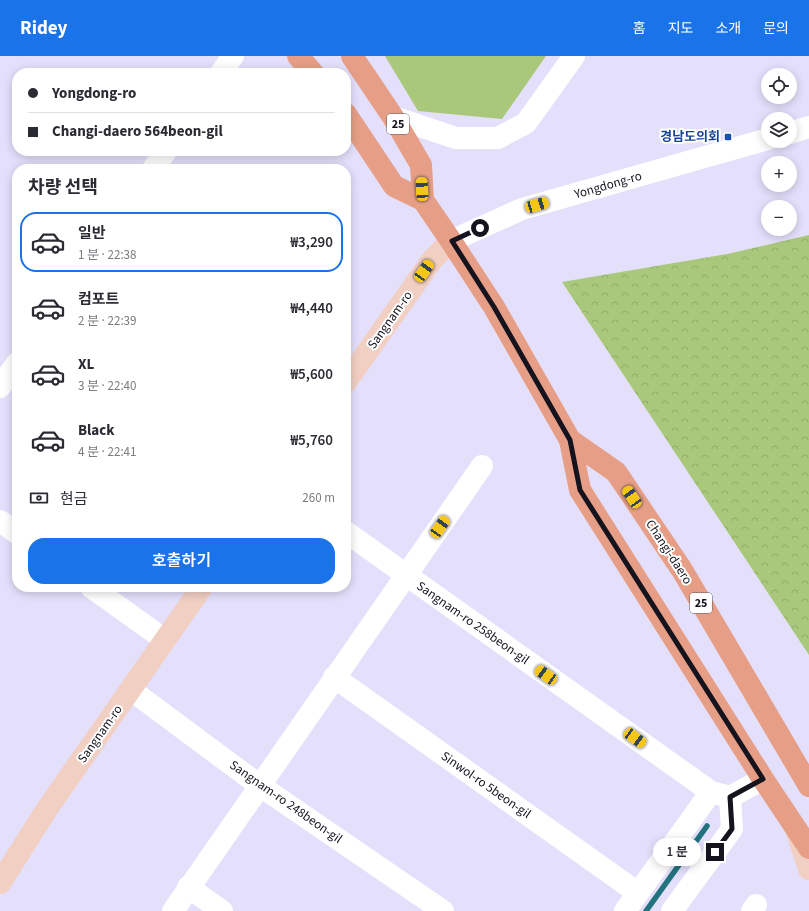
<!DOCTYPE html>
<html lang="ko">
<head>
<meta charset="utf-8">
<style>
	body { margin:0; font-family:"Source Sans 3","Noto Sans KR",sans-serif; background:#f7f7f7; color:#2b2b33; height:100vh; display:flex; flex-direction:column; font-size:15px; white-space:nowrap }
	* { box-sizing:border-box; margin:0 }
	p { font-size:13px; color:#7c7c81 }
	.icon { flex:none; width:22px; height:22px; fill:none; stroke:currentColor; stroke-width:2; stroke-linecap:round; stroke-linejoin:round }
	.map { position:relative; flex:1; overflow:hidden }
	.details { position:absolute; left:12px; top:108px; width:339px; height:428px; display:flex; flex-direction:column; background:#fff; border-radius:16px; box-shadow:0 2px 10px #0003 }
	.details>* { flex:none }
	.top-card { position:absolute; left:12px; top:12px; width:339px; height:88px; border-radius:16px; box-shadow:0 2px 10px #0003; display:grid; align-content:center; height:88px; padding:0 16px; background:#fff }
	.tools { position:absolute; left:761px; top:12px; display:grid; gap:8px }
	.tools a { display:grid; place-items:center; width:36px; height:36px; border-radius:50%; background:#fff; box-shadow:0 2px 10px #0003; font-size:20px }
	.end { position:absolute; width:18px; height:18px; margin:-9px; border:5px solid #15131d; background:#fff; box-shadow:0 0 0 2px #fff }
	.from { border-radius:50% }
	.bubble { position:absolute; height:28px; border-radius:14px; background:#fff; box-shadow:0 2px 10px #0003; font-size:13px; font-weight:600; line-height:28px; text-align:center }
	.car { position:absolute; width:12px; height:24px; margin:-12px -6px; border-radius:5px; box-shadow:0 0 3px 1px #0007; background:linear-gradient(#f5c518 24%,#345 0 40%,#f5c518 0 76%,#345 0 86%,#f5c518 0) }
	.top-card b { display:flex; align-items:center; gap:14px; height:38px; font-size:15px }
	.top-card b+b { border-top:1px solid #e1e1e2 }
	.top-card i { width:10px; height:10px; background:#2b2b33 }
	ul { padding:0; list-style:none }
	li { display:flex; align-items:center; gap:12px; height:60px; margin:0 8px 6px; padding:0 8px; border:2px solid transparent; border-radius:16px }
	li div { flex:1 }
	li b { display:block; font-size:15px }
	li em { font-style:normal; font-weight:600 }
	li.on { border-color:#1a73e8 }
	li>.icon { width:36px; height:36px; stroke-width:1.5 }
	h2 { padding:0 16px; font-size:18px; line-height:48px }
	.pay { display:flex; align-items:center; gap:10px; height:44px; padding:0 16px; font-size:15px }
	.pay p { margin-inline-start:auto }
	.cta { display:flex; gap:8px; margin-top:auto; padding:8px 16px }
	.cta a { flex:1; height:46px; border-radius:16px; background:#1a73e8; color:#fff; font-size:16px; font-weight:600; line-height:46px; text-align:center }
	header { display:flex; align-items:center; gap:24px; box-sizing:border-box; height:56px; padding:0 20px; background:#1a73e8; color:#fff }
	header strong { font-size:19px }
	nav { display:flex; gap:22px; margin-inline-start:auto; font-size:14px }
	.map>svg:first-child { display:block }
	.forest { fill:url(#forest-crowns) }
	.park { fill:#aac87b }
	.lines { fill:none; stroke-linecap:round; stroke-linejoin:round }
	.stream { stroke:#22737e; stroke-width:5.5 }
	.minor { stroke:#fff; stroke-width:22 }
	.tertiary { stroke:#fff; stroke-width:22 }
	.secondary { stroke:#f2cfc3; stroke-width:22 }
	.primary { stroke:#e69f86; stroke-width:22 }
	.route { stroke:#15131d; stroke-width:5 }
	.transit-dot { fill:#1a4fb4; stroke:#fff; stroke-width:1.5 }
	.labels { text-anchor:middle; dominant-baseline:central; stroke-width:4; stroke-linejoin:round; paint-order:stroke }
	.shield { fill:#fff; stroke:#5b5a61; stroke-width:1 }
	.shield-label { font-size:12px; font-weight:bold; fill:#15131d }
	.transit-label { font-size:13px; font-weight:bold; fill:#164399; stroke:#fff; text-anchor:end }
	.street-label { font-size:13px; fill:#15131d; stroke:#fff }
</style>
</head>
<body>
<header>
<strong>Ridey</strong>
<nav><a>홈</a><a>지도</a><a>소개</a><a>문의</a></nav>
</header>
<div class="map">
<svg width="809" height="855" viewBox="0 0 809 855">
	<defs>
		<pattern id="forest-crowns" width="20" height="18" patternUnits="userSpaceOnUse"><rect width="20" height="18" fill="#aac87b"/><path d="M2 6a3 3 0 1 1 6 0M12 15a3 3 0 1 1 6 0" fill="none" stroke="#91ab6a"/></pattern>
	</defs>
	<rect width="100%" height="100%" fill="#e4dffb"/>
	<path class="forest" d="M809,179V599L562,226L727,198Z"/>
	<path class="park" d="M385,0H546L502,63L418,55Z"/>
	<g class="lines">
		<path class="stream" d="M646,855L707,770"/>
		<g class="minor">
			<path d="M221,17L233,0"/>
			<path d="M393,61L456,82H498L526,67L574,0"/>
			<path d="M153,113L166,95"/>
			<path d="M0,331L17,307"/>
			<path d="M0,465L17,477"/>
			<path d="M346,476L711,736L730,741L763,723"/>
			<path d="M91,531L165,584"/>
			<path d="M334,621L638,837"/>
			<path d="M131,634L259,729L443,855"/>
			<path d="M188,831L222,855"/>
			<path d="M173,855L482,410"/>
			<path d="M625,855L711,736"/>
			<path d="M672,855L732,773L730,741"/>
			<path d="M752,855L756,849"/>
		</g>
		<g class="tertiary">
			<path d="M790,77L809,71"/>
			<path d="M451,185L522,153L768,83"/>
		</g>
		<g class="secondary">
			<path d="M346,326L432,204L451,185"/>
			<path d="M796,773L809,813"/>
			<path d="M0,827L47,753L202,531"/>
		</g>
		<g class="primary">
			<path d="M298,0L313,17"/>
			<path d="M352,0L393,61L421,109L423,144"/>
			<path d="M346,58L394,130L423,144L451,185L494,251L570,384L580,434L763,723L809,792"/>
			<path d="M570,384L616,416L682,514L809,730"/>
		</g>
	</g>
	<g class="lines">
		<path class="route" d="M480,172L452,185L494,251L570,384L580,434L763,723L730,741L732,773L715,796"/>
	</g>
	<rect class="transit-dot" x="724" y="77" width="8" height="8" rx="2"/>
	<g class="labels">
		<g class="shield">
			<rect x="387" y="58" width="22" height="20" rx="3"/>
			<rect x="690" y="537" width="22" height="20" rx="3"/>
		</g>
		<g class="shield-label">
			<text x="398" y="68">25</text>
			<text x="701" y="547">25</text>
		</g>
		<g class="transit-label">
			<text x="720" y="81">경남도의회</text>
		</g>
		<g class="street-label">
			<text transform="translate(608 129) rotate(-16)">Yongdong-ro</text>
			<text transform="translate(390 264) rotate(-55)">Sangnam-ro</text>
			<text transform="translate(669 496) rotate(57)">Changi-daero</text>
			<text transform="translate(473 567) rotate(35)">Sangnam-ro 258beon-gil</text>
			<text transform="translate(100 678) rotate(-55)">Sangnam-ro</text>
			<text transform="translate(486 729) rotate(35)">Sinwol-ro 5beon-gil</text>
			<text transform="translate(286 746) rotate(35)">Sangnam-ro 248beon-gil</text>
		</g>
	</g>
</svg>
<div class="tools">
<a><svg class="icon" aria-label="locate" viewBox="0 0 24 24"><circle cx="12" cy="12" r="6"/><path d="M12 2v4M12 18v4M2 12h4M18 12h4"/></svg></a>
<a><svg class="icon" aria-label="layers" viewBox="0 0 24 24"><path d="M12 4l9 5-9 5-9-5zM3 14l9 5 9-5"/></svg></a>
<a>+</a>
<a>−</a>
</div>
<i class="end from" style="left:480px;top:172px"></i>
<i class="end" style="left:715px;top:796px"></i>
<div class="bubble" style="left:653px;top:782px;width:48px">1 분</div>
<i class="car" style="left:422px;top:133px;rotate:357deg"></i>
<i class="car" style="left:537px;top:149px;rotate:74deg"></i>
<i class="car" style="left:424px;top:215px;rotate:35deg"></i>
<i class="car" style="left:632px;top:441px;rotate:326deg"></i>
<i class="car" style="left:440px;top:471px;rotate:35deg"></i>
<i class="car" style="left:546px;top:619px;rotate:305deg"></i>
<i class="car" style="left:635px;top:682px;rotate:126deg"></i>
<div class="top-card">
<b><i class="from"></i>Yongdong-ro</b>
<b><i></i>Changi-daero 564beon-gil</b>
</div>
<section class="details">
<h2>차량 선택</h2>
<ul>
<li class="on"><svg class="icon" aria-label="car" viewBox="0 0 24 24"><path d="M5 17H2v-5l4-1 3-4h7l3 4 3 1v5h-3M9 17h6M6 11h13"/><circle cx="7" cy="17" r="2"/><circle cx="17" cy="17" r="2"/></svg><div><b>일반</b><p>1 분 · 22:38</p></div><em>₩3,290</em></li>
<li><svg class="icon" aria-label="car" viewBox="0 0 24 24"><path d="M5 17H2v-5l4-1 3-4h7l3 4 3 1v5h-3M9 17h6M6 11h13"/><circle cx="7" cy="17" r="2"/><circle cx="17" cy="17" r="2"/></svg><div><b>컴포트</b><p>2 분 · 22:39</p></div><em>₩4,440</em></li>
<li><svg class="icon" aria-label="car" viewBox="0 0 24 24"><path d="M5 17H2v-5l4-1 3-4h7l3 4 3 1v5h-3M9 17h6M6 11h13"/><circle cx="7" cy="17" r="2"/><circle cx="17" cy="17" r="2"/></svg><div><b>XL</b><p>3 분 · 22:40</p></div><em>₩5,600</em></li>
<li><svg class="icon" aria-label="car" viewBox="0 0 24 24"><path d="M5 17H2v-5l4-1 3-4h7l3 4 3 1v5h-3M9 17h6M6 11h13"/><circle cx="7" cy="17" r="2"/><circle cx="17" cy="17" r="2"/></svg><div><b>Black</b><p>4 분 · 22:41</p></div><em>₩5,760</em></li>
</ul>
<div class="pay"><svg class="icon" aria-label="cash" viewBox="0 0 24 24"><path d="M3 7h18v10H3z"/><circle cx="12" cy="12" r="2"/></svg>현금<p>260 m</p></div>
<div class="cta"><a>호출하기</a></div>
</section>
</div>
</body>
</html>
